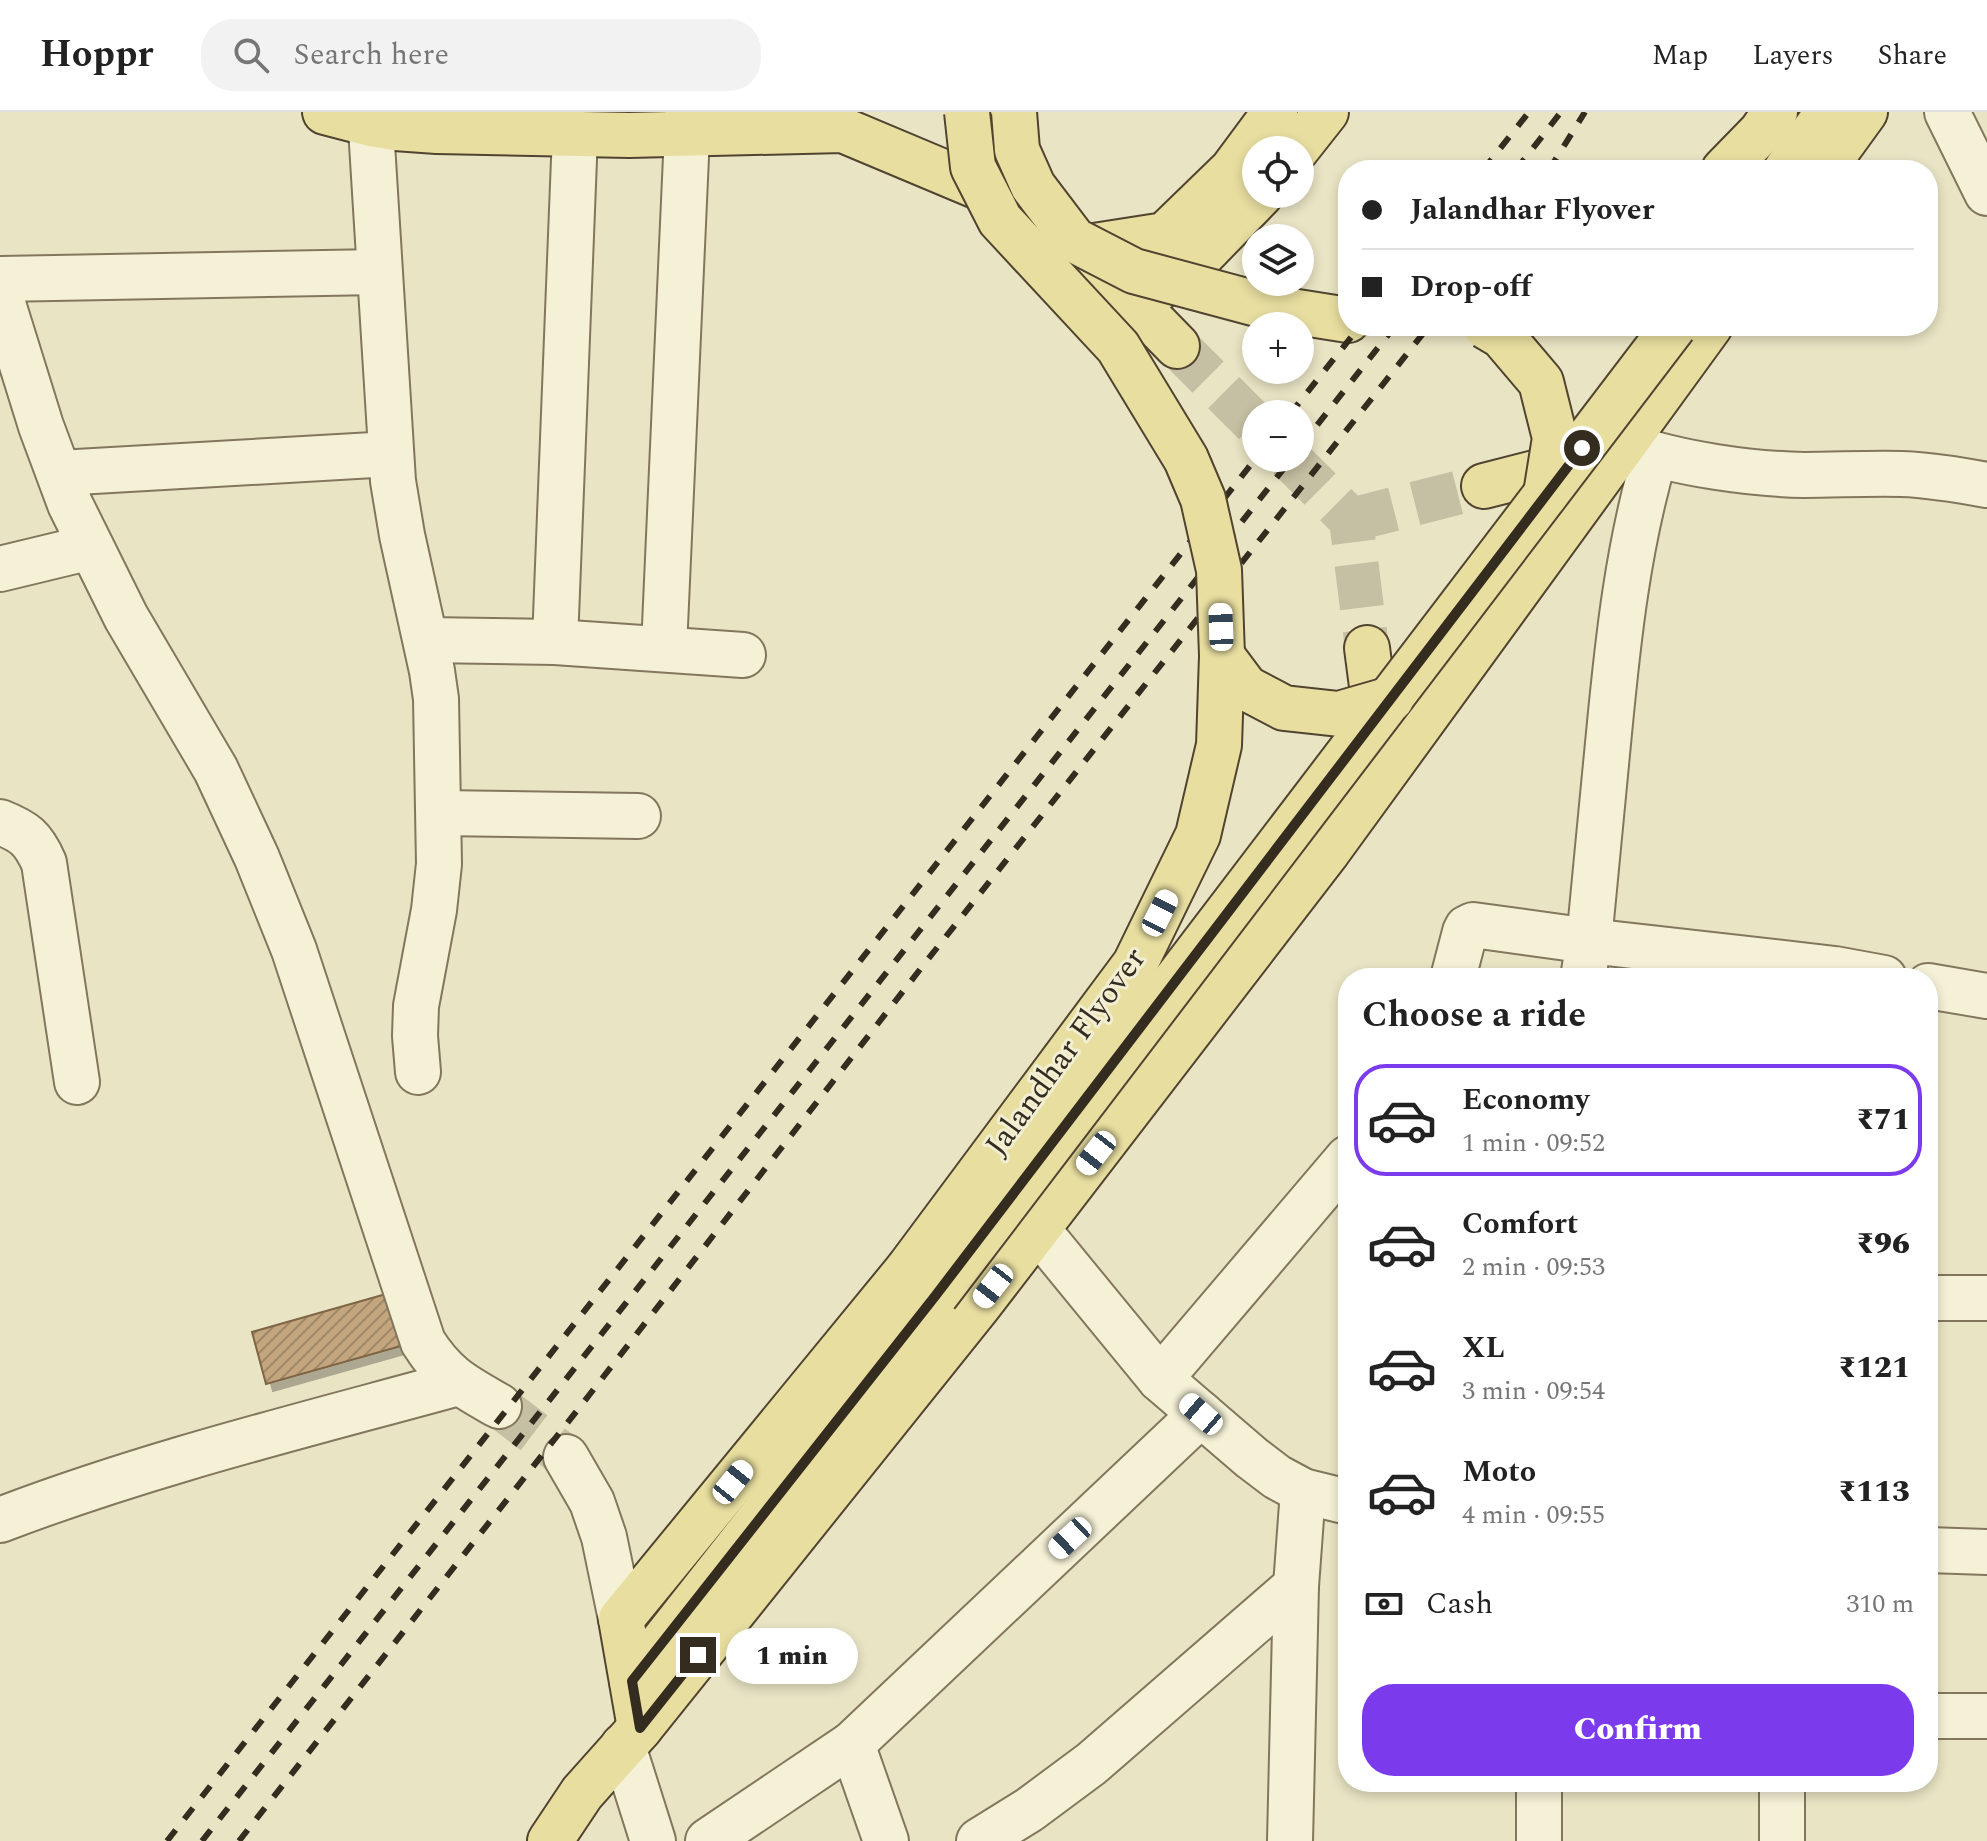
<!DOCTYPE html>
<html lang="en">
<head>
<meta charset="utf-8">
<style>
	body { margin:0; font-family:Spectral,serif; background:#f2f2f2; color:#222; height:100vh; display:flex; flex-direction:column; font-size:30px; white-space:nowrap }
	* { box-sizing:border-box; margin:0 }
	p { font-size:26px; color:#767676 }
	.icon { flex:none; width:44px; height:44px; fill:none; stroke:currentColor; stroke-width:2; stroke-linecap:round; stroke-linejoin:round }
	.map { position:relative; flex:1; overflow:hidden }
	.side { position:absolute; left:1338px; top:856px; width:600px; height:824px; display:flex; flex-direction:column; background:#fff; border-radius:32px; box-shadow:0 4px 12px #0003 }
	.side>* { flex:none }
	.banner { position:absolute; left:1338px; top:48px; width:600px; height:176px; border-radius:32px; box-shadow:0 4px 12px #0003; display:grid; align-content:center; height:176px; padding:0 24px; background:#fff }
	.fabs { position:absolute; left:1242px; top:24px; display:grid; gap:16px }
	.fabs a { display:grid; place-items:center; width:72px; height:72px; border-radius:50%; background:#fff; box-shadow:0 4px 12px #0003; font-size:40px }
	.end { position:absolute; width:36px; height:36px; margin:-18px; border:10px solid #332c1f; background:#fff; box-shadow:0 0 0 4px #fff }
	.from { border-radius:50% }
	.bubble { position:absolute; height:56px; border-radius:28px; background:#fff; box-shadow:0 4px 12px #0003; font-size:26px; font-weight:800; line-height:56px; text-align:center }
	.car { position:absolute; width:24px; height:48px; margin:-24px -12px; border-radius:10px; box-shadow:0 0 6px 2px #0007; background:linear-gradient(#fff 24%,#345 0 40%,#fff 0 76%,#345 0 86%,#fff 0) }
	.banner b { display:flex; align-items:center; gap:28px; height:76px; font-size:30px }
	.banner b+b { border-top:2px solid #e0e0e0 }
	.banner i { width:20px; height:20px; background:#222 }
	ul { padding:0; list-style:none }
	li { display:flex; align-items:center; gap:24px; height:112px; margin:0 16px 12px; padding:0 8px; border:4px solid transparent; border-radius:32px }
	li div { flex:1 }
	li b { display:block; font-size:30px }
	li em { font-style:normal; font-weight:800 }
	li.current { border-color:#7c3aed }
	li>.icon { width:72px; height:72px; stroke-width:1.5 }
	h2 { padding:0 24px; font-size:36px; line-height:96px }
	.pay { display:flex; align-items:center; gap:20px; height:88px; padding:0 24px; font-size:30px }
	.pay p { margin-inline-start:auto }
	.button { display:flex; gap:16px; margin-top:auto; padding:16px 24px }
	.button a { flex:1; height:92px; border-radius:32px; background:#7c3aed; color:#fff; font-size:32px; font-weight:800; line-height:92px; text-align:center }
	header { display:flex; align-items:center; gap:48px; box-sizing:border-box; height:112px; padding:0 40px; background:#fff; border-bottom:2px solid #e0e0e0 }
	header strong { font-size:38px }
	nav { display:flex; gap:44px; margin-inline-start:auto; font-size:28px }
	.search { width:560px; height:72px; background:#f2f2f2; display:flex; align-items:center; gap:20px; box-sizing:border-box; padding:0 28px; border-radius:32px; color:#767676; font-size:30px }
	.map>svg:first-child { display:block }
	.building { fill:url(#building-hatch); stroke:#7e6545; stroke-width:2; filter:url(#shadow) }
	.lines { fill:none; stroke-linecap:round; stroke-linejoin:round }
	.minor-tunnel { stroke:#c5bfa3; stroke-width:44; stroke-dasharray:44 22; stroke-linecap:butt }
	.major-tunnel { stroke:#c5bfa3; stroke-width:44; stroke-dasharray:44 22; stroke-linecap:butt }
	.minor-casing { stroke:#82775d; stroke-width:48 }
	.major-casing { stroke:#504430; stroke-width:48 }
	.minor { stroke:#f5f1d7; stroke-width:44 }
	.major { stroke:#e8dea0; stroke-width:44 }
	.rail { stroke:#332c1f; stroke-width:6; stroke-dasharray:14 14; stroke-linecap:butt }
	.major-bridge-casing { stroke:#504430; stroke-width:48; stroke-linecap:butt }
	.major-bridge { stroke:#e8dea0; stroke-width:44 }
	.route { stroke:#332c1f; stroke-width:10 }
	.labels { text-anchor:middle; dominant-baseline:central; stroke-width:6; stroke-linejoin:round; paint-order:stroke }
	.street-label { font-size:32px; fill:#332c1f; stroke:#f1eed3 }
</style>
</head>
<body>
<header>
<strong>Hoppr</strong>
<div class="search"><svg class="icon" aria-label="search" viewBox="0 0 24 24"><circle cx="10" cy="10" r="6"/><path d="M15 15l6 6"/></svg>Search here</div>
<nav><a>Map</a><a>Layers</a><a>Share</a></nav>
</header>
<div class="map">
<svg width="1987" height="1729" viewBox="0 0 1987 1729">
	<defs>
		<pattern id="building-hatch" width="6" height="6" patternUnits="userSpaceOnUse" patternTransform="scale(2)"><rect width="6" height="6" fill="#c3a67e"/><path d="M-1 1l2-2M0 6l6-6M5 7l2-2" fill="none" stroke="#9f8767"/></pattern>
		<filter id="shadow"><feDropShadow dx="7" dy="7" stdDeviation="0" flood-color="#0004"/></filter>
	</defs>
	<rect width="100%" height="100%" fill="#e9e4c4"/>
	<path class="building" d="M386,1182L401,1234L266,1272L252,1220Z"/>
	<g class="lines">
		<path class="minor-tunnel" d="M499,1294L566,1345"/>
		<g class="major-tunnel">
			<path d="M1177,234L1256,313"/>
			<path d="M1289,346L1351,408L1367,536"/>
			<path d="M1351,408L1484,374"/>
		</g>
		<g class="minor-casing">
			<g id="minor">
				<path d="M370,0L393,369L402,423L432,559L436,587L439,752L434,798L416,894L415,924L418,960"/>
				<path d="M1947,0L1987,81"/>
				<path d="M0,167L379,160"/>
				<path d="M0,182L41,314L70,392L126,505L216,658L257,746L294,838L423,1230C445,1265 464,1274 499,1294"/>
				<path d="M1629,334C1679,352 1751,362 1804,363C1836,363 1869,361 1902,362C1931,363 1959,368 1987,373"/>
				<path d="M59,361L391,342"/>
				<path d="M0,457L91,435"/>
				<path d="M426,528L555,530L743,543"/>
				<path d="M555,530L575,22"/>
				<path d="M664,536L688,0"/>
				<path d="M439,701L638,704"/>
				<path d="M0,710C25,720 33,726 44,751L77,970"/>
				<path d="M1453,866L1465,820L1467,816L1473,813L1589,829L1835,857L1884,866"/>
				<path d="M1583,866L1589,829C1595,760 1602,691 1609,621C1618,527 1628,434 1655,343"/>
				<path d="M1928,874L1987,884"/>
				<path d="M1037,1117L1160,1267L1252,1346L1277,1365L1303,1379L1348,1390"/>
				<path d="M1928,1186H1987"/>
				<path d="M1160,1267L1348,1046"/>
				<path d="M566,1345L592,1390L604,1425L621,1507"/>
				<path d="M0,1408C149,1351 305,1313 458,1271"/>
				<path d="M1928,1438L1987,1440"/>
				<path d="M1928,1604H1987"/>
				<path d="M852,1632L886,1729"/>
				<path d="M623,1634L653,1729"/>
				<path d="M708,1729L852,1632L1201,1302"/>
				<path d="M979,1729L1029,1698L1091,1652L1296,1474"/>
				<path d="M1290,1729L1296,1474L1303,1379"/>
				<path d="M1539,1729V1670"/>
				<path d="M1782,1729V1670"/>
			</g>
		</g>
		<g class="major-casing">
			<g id="major">
				<path d="M325,0L371,12L395,16L437,19L629,23L843,18L1017,91L1075,137L1136,192L1177,234"/>
				<path d="M1296,38L1326,0"/>
				<path d="M1724,58L1761,20L1775,0"/>
				<path d="M1786,58L1828,0"/>
				<path d="M1823,58L1865,0"/>
				<path d="M1075,137L1165,123L1232,58L1275,0"/>
				<path d="M1144,187L1198,147L1261,82"/>
				<path d="M1272,196L1348,208"/>
				<path d="M1484,374L1585,348"/>
				<path d="M1367,536L1379,628"/>
				<path d="M632,1569L936,1183"/>
				<path d="M640,1616L621,1507L908,1157"/>
				<path d="M550,1729L582,1681L640,1616L979,1193L1328,739L1710,214"/>
			</g>
		</g>
		<use href="#minor" class="minor"/>
		<use href="#major" class="major"/>
		<g class="rail">
			<path d="M1483,58L1529,0"/>
			<path d="M1516,58L1561,0"/>
			<path d="M1549,58L1585,0"/>
			<path d="M1290,302L1360,214"/>
			<path d="M1300,335L1395,214"/>
			<path d="M167,1729L1256,346"/>
			<path d="M202,1729L1292,346"/>
			<path d="M239,1729L590,1282L925,851L1429,214"/>
		</g>
		<g class="major-bridge-casing">
			<g id="major-bridge">
				<path d="M1014,0L1017,38L1033,74L1074,128L1134,159L1272,196"/>
				<path d="M1485,214L1502,224L1541,270L1555,326L1546,382"/>
				<path d="M1222,544L1246,576L1284,596L1339,602L1391,587"/>
				<path d="M908,1157L1135,852L1198,723L1219,633L1222,544L1219,458L1203,387L1186,347L1118,235L1000,108L973,55L967,0"/>
				<path d="M936,1183L1674,214"/>
			</g>
		</g>
		<use href="#major-bridge" class="major-bridge"/>
	</g>
	<g class="lines">
		<path class="route" d="M698,1543L640,1616L632,1569L936,1183L1582,336"/>
	</g>
	<g class="labels">
		<g class="street-label">
			<text transform="translate(1066 940) rotate(-54)">Jalandhar Flyover</text>
		</g>
	</g>
</svg>
<div class="fabs">
<a><svg class="icon" aria-label="locate" viewBox="0 0 24 24"><circle cx="12" cy="12" r="6"/><path d="M12 2v4M12 18v4M2 12h4M18 12h4"/></svg></a>
<a><svg class="icon" aria-label="layers" viewBox="0 0 24 24"><path d="M12 4l9 5-9 5-9-5zM3 14l9 5 9-5"/></svg></a>
<a>+</a>
<a>−</a>
</div>
<i class="end from" style="left:1582px;top:336px"></i>
<i class="end" style="left:698px;top:1543px"></i>
<div class="bubble" style="left:726px;top:1516px;width:132px">1 min</div>
<i class="car" style="left:1221px;top:515px;rotate:358deg"></i>
<i class="car" style="left:1160px;top:801px;rotate:27deg"></i>
<i class="car" style="left:1096px;top:1041px;rotate:218deg"></i>
<i class="car" style="left:993px;top:1174px;rotate:218deg"></i>
<i class="car" style="left:1201px;top:1302px;rotate:311deg"></i>
<i class="car" style="left:733px;top:1370px;rotate:39deg"></i>
<i class="car" style="left:1070px;top:1426px;rotate:227deg"></i>
<div class="banner">
<b><i class="from"></i>Jalandhar Flyover</b>
<b><i></i>Drop-off</b>
</div>
<section class="side">
<h2>Choose a ride</h2>
<ul>
<li class="current"><svg class="icon" aria-label="car" viewBox="0 0 24 24"><path d="M5 17H2v-5l4-1 3-4h7l3 4 3 1v5h-3M9 17h6M6 11h13"/><circle cx="7" cy="17" r="2"/><circle cx="17" cy="17" r="2"/></svg><div><b>Economy</b><p>1 min · 09:52</p></div><em>₹71</em></li>
<li><svg class="icon" aria-label="car" viewBox="0 0 24 24"><path d="M5 17H2v-5l4-1 3-4h7l3 4 3 1v5h-3M9 17h6M6 11h13"/><circle cx="7" cy="17" r="2"/><circle cx="17" cy="17" r="2"/></svg><div><b>Comfort</b><p>2 min · 09:53</p></div><em>₹96</em></li>
<li><svg class="icon" aria-label="car" viewBox="0 0 24 24"><path d="M5 17H2v-5l4-1 3-4h7l3 4 3 1v5h-3M9 17h6M6 11h13"/><circle cx="7" cy="17" r="2"/><circle cx="17" cy="17" r="2"/></svg><div><b>XL</b><p>3 min · 09:54</p></div><em>₹121</em></li>
<li><svg class="icon" aria-label="car" viewBox="0 0 24 24"><path d="M5 17H2v-5l4-1 3-4h7l3 4 3 1v5h-3M9 17h6M6 11h13"/><circle cx="7" cy="17" r="2"/><circle cx="17" cy="17" r="2"/></svg><div><b>Moto</b><p>4 min · 09:55</p></div><em>₹113</em></li>
</ul>
<div class="pay"><svg class="icon" aria-label="cash" viewBox="0 0 24 24"><path d="M3 7h18v10H3z"/><circle cx="12" cy="12" r="2"/></svg>Cash<p>310 m</p></div>
<div class="button"><a>Confirm</a></div>
</section>
</div>
</body>
</html>
